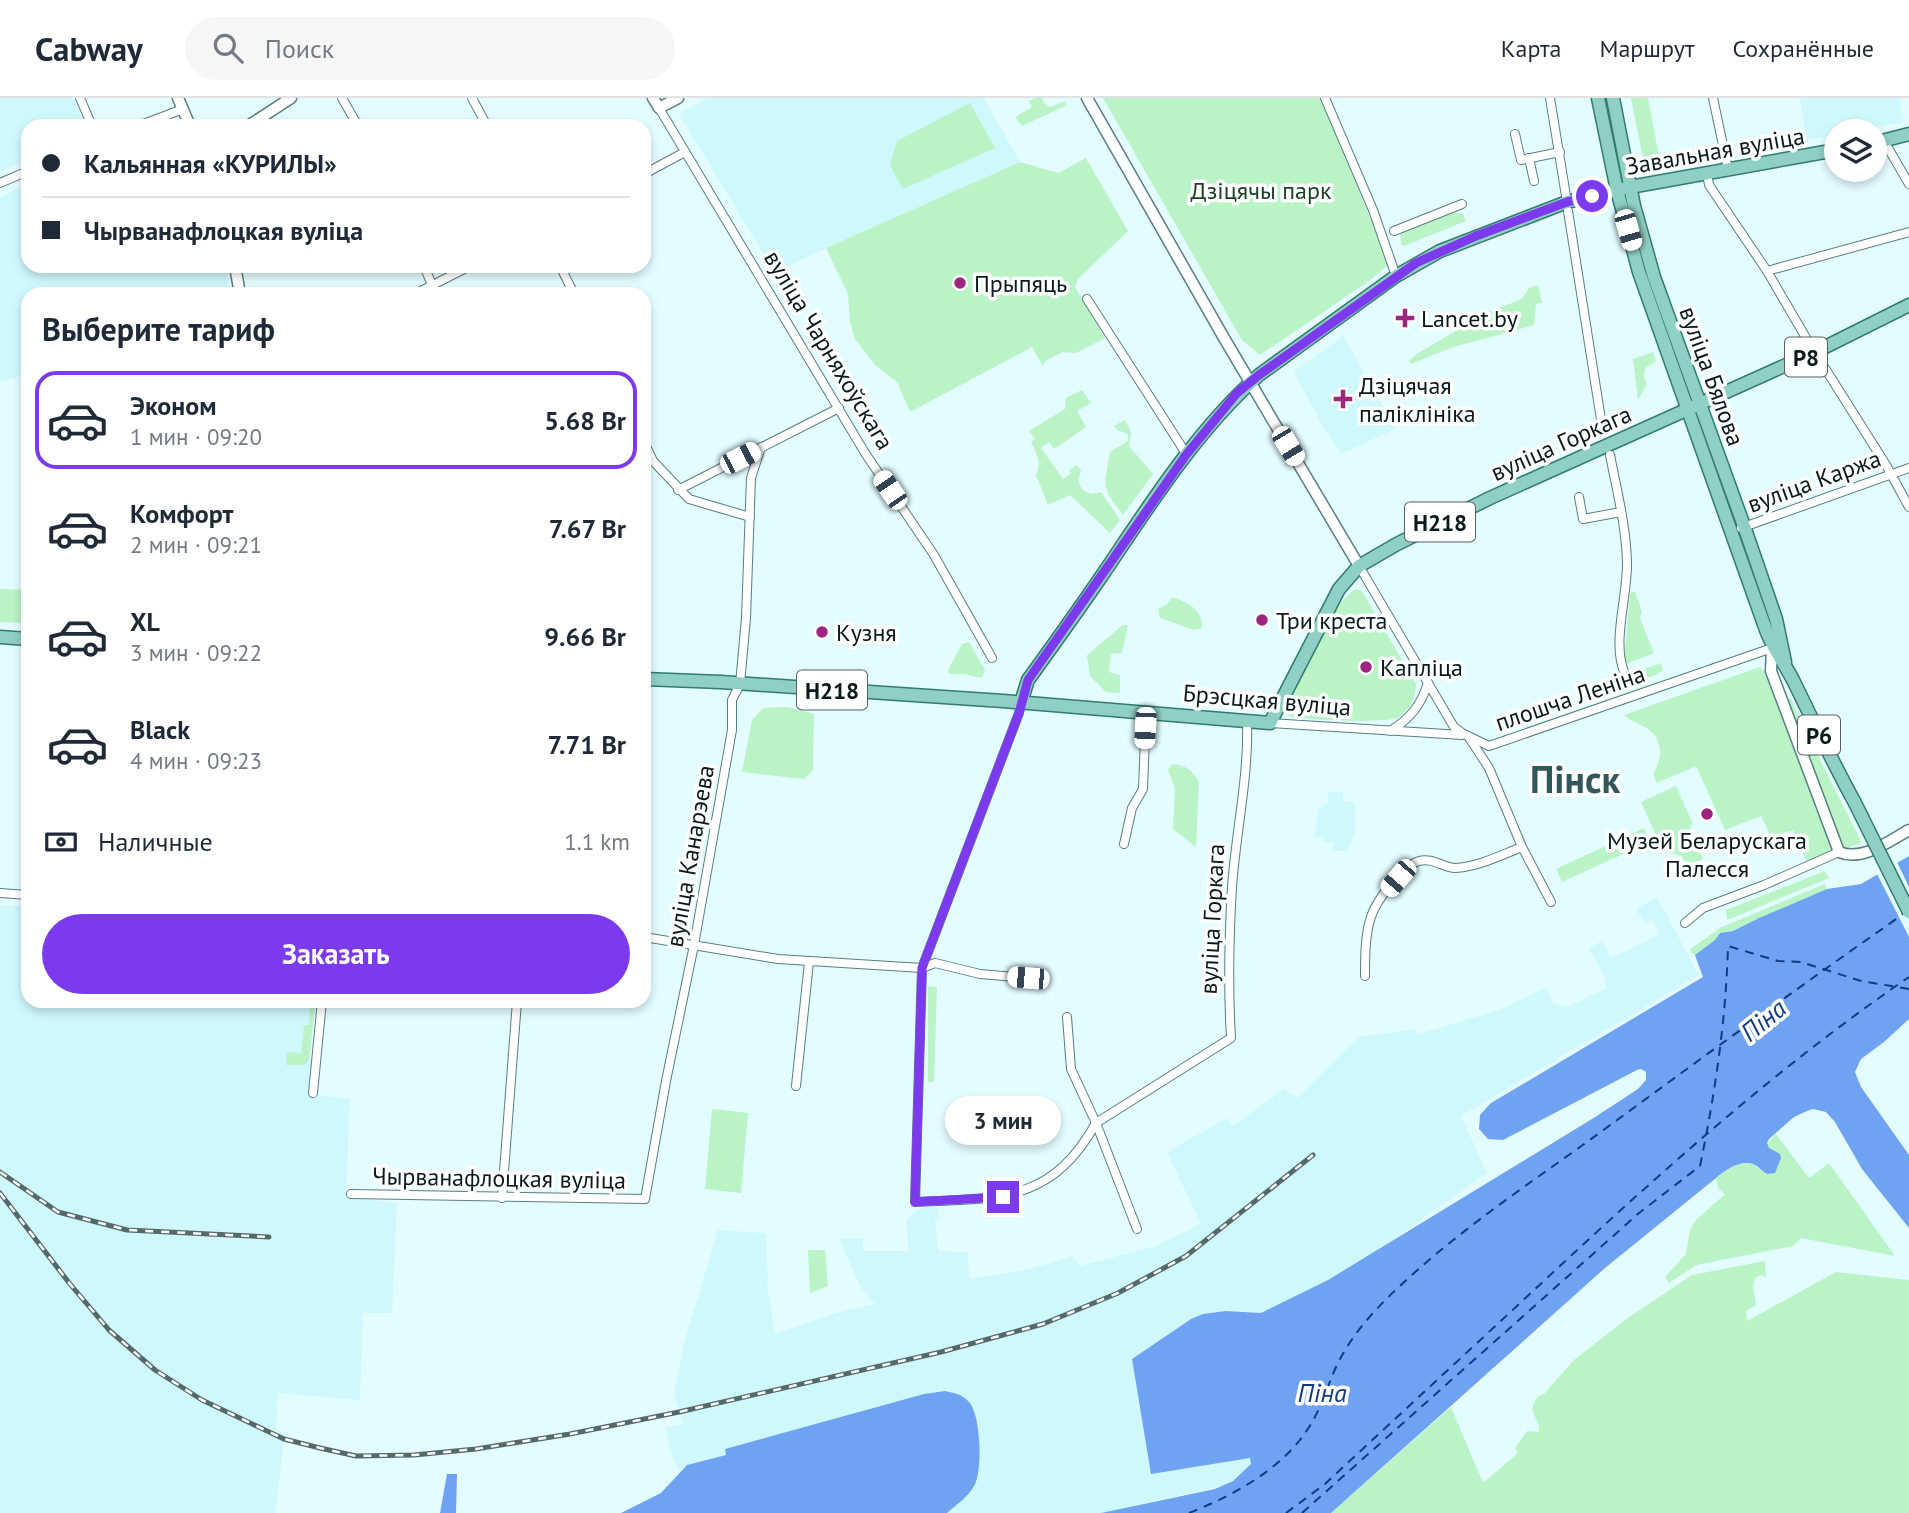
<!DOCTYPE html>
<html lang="ru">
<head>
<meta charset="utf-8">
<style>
	body { margin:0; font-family:"PT Sans",sans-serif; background:#f6f6f7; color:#1f2937; height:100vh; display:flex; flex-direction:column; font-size:26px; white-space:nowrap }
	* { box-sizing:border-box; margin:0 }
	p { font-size:23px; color:#747a83 }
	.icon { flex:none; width:38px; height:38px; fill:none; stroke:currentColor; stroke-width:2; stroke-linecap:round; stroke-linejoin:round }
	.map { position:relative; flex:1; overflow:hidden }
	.details { position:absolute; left:21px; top:189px; width:630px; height:721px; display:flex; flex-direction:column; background:#fff; border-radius:21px; box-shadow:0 4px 10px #0003 }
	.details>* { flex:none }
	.guide { position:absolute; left:21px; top:21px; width:630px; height:154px; border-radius:21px; box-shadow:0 4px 10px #0003; display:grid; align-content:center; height:154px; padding:0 21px; background:#fff }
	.tools { position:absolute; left:1824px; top:21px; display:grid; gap:14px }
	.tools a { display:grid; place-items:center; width:63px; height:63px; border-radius:50%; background:#fff; box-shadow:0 4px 10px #0003; font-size:35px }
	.end { position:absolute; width:32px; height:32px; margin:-16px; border:9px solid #7c3aed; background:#fff; box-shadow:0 0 0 4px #fff }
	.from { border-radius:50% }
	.bubble { position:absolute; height:49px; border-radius:24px; background:#fff; box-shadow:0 4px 10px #0003; font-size:23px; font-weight:600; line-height:49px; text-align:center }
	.car { position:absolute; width:21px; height:42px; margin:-21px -10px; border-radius:9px; box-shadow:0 0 5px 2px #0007; background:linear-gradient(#fff 24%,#345 0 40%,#fff 0 76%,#345 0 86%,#fff 0) }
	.guide b { display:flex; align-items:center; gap:24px; height:66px; font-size:26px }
	.guide b+b { border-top:2px solid #e0e1e3 }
	.guide i { width:18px; height:18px; background:#1f2937 }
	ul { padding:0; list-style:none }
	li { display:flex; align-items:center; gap:21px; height:98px; margin:0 14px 10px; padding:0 7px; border:4px solid transparent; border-radius:21px }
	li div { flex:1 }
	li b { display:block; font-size:26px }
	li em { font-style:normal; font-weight:600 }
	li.selected { border-color:#7c3aed }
	li>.icon { width:63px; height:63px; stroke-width:1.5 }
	h2 { padding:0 21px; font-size:32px; line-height:84px }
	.pay { display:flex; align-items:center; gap:18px; height:77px; padding:0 21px; font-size:26px }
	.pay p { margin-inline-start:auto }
	.button { display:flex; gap:14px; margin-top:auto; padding:14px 21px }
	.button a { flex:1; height:80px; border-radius:42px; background:#7c3aed; color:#fff; font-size:28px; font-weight:600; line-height:80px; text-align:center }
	header { display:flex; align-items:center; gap:42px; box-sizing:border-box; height:98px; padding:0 35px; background:#fff; border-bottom:2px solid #e0e1e3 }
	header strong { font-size:33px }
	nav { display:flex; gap:38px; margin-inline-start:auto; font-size:24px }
	.search { width:490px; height:63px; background:#f6f6f7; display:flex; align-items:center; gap:18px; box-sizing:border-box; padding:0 24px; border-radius:38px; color:#747a83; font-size:26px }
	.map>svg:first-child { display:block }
	.built { fill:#cff8fd }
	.green { fill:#b9f3c6 }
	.water { fill:#70a2f2 }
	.pier { fill:#e3fcff }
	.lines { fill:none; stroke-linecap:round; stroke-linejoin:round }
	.ferry { stroke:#0e3b81; stroke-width:2; stroke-dasharray:9 7; stroke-linecap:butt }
	.street-casing { stroke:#577e82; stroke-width:10 }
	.secondary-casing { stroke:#577e82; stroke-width:13 }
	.primary-casing { stroke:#317b6f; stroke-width:15 }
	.street { stroke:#fff; stroke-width:8 }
	.secondary { stroke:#fff; stroke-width:10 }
	.primary { stroke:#90cfc3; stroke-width:12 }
	.rail-casing { stroke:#55696b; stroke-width:5 }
	.rail { stroke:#fff; stroke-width:2.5; stroke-dasharray:8; stroke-linecap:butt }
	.primary-bridge-casing { stroke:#317b6f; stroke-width:15; stroke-linecap:butt }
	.primary-bridge { stroke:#90cfc3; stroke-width:12 }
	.route { stroke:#7c3aed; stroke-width:9 }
	.poi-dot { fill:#9d257e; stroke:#fff; stroke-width:2.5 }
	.labels { text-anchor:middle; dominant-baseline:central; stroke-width:7; stroke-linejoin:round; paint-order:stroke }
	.shield { fill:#fff; stroke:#545f60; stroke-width:2 }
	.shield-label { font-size:23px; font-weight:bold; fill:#0a1a1c }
	.street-label { font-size:24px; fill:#0a1a1c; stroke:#fff }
	.park-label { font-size:24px; fill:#1b4126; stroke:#fff }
	.poi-label { font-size:24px; fill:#0a1a1c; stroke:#fff; text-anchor:start }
	.water-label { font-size:26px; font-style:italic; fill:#0e3b81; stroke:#fff }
	.town-label { font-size:38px; font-weight:bold; fill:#31575b; stroke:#fff }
</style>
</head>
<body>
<header>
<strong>Cabway</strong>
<div class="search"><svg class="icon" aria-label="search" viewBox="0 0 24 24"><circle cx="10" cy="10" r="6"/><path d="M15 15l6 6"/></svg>Поиск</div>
<nav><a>Карта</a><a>Маршрут</a><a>Сохранённые</a></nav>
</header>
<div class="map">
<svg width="1909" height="1415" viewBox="0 0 1909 1415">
	<rect width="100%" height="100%" fill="#e3fcff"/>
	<g class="built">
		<path d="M0,0H73L85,28H28V62L0,74Z"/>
		<path d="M708,0H984L1020,64L826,150L775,175L679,16Z"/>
		<path d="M1800,0H1899L1904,24L1854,33H1836V37L1806,42Z"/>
		<path d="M28,86V168H225L231,196H28V276L0,284V99Z"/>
		<path d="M1344,238L1395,331L1341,356L1322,327L1294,273Z"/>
		<path d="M1328,694H1343V704H1355V737L1347,753H1333V744H1323V739H1314L1319,710L1328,705Z"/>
		<path d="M1657,799L1699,877L1461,1018L1487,1075L1379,1152L1328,1182L1261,1215L1226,1213L1203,1216L1191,1221L1133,1260L1251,1360V1366L1246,1372L1226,1387L1101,1415H947L968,1396L977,1381L978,1338L955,1295L945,1293L924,1296L725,1351L726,1357L692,1365L679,1374L671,1354L665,1330L683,1326L674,1297L684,1246L718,1132L766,1135L768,1191L775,1236L832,1216L875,1206L861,1190L839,1141L863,1140V1153H908L907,1121L921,1110L938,1109L939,1121H935L938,1153L967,1154L970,1181L1030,1171L1072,1158L1080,1168L1156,1148L1201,1126L1167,1054L1227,1020L1233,1028L1284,991L1297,1000L1359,939L1414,931L1419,936L1502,911L1546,890L1553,905L1568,909L1606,890L1605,881L1589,850L1602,843L1611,860L1660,836L1652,822L1645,826L1636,811Z"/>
		<path d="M0,807L28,808V903H309L312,997L350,1001L346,1092L349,1100L397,1105L392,1215H363L360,1302L278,1295L276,1332L285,1334L275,1415H0Z"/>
	</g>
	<g class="green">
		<path d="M1035,0H1042L1044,5L1050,9L1065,3L1067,7L1022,28L1015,19L1032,9L1029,3Z"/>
		<path d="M1103,0H1321L1389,166L1369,183L1260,257L1242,242Z"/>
		<path d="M1631,0H1648L1661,69L1645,71Z"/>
		<path d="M970,5L995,50L903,91L890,67L897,43Z"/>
		<path d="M1086,60L1128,133L1078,181L1075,189L1105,240L1076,255L1063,254L1045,263L1043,268L1032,249L910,314L897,284L875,267L855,241L850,224L848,196L826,150L1020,64L1058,75Z"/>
		<path d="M1453,114L1463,116L1466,123L1404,148L1401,146V134Z"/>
		<path d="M1538,187L1542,205L1536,206L1534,227L1450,250L1411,266L1409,263L1417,256L1484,216L1522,201L1529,190Z"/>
		<path d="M1653,254L1656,263L1645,270L1644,278L1647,286L1638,302L1633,261Z"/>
		<path d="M1082,292L1091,305L1077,313L1086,329L1054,351L1049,344L1041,350L1063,381L1071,376L1069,372L1077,367L1081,373L1078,382C1082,394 1089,398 1101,394L1120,422L1110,435L1070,397L1048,407L1036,377C1042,364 1037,357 1031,344L1035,341L1029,333L1065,311L1066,300Z"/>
		<path d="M1125,322L1131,334L1129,348L1153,376L1123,417C1100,385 1104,392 1110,354L1128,343V336L1117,332L1114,328Z"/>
		<path d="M0,491L28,492V525L0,524Z"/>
		<path d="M1356,491L1362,493L1416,586C1416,599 1410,612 1399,619C1388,626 1304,622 1289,618L1285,611C1296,588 1336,499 1356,491Z"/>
		<path d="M1632,494H1635L1642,513L1640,520L1654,555L1626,566L1624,564L1630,496Z"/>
		<path d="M1173,499C1188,505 1203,511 1202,530L1194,532L1160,520L1158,511L1166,507Z"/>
		<path d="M1123,527H1128L1122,555L1111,556L1109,574L1120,577V595L1106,594L1090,578L1087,557Z"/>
		<path d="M969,544L985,572L982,580L964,576H949L948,572L962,546Z"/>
		<path d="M1661,565L1663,572L1656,577L1610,592L1606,588L1607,585Z"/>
		<path d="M1760,569L1765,574L1772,588L1832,747L1831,753L1808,766L1793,732L1771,739L1761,718L1725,732L1696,668L1657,685L1653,676C1664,659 1663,638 1643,628C1636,624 1630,623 1624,617Z"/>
		<path d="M1791,600L1799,620L1862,745L1846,750L1842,747L1792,616L1787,601Z"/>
		<path d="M787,609L814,616L813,672L804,681L742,674L752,622L763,610Z"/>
		<path d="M1172,666C1185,667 1193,672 1199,684L1196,749L1173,731L1175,691L1168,672Z"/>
		<path d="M1676,688L1693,726L1690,728L1703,761L1686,768L1682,758L1663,753L1641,704Z"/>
		<path d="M1644,730L1654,755L1634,751L1562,784L1556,771Z"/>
		<path d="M1825,773L1829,780L1727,822L1726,812Z"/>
		<path d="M1825,786L1827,791L1759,820L1733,833L1720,835L1715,842L1695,857L1691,854L1690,851L1722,829Z"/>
		<path d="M928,888L937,889L934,984H928Z"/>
		<path d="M310,903H316L309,962L304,967H286L287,954L301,955L304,927H309Z"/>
		<path d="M712,1011L748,1015L741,1095L705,1091Z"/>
		<path d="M1776,1036L1809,1080L1829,1065L1895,1158L1801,1140L1793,1148L1696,1167L1669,1185L1665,1179L1686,1156L1690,1132L1696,1122L1725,1096L1718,1090L1716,1080C1729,1070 1747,1057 1760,1072L1778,1068L1780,1056L1769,1051L1767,1045Z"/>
		<path d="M808,1152H825L828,1188L810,1195Z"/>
		<path d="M1765,1163L1766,1180L1761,1177L1756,1179L1753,1187L1756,1207L1746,1213L1747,1223L1836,1174L1909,1182V1415H1331L1451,1309L1483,1385L1518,1355L1515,1350L1527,1333L1539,1334C1540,1316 1525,1318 1538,1298L1544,1296L1574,1262L1625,1222L1692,1177Z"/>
	</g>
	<g class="water">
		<path d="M1909,758V921L1884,944L1861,961L1855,974L1861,989L1909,1057V1130L1862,1071L1835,1024L1826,1014L1813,1011L1807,1013L1794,1019L1769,1041L1767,1045L1769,1050L1780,1056L1781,1060L1775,1075L1767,1076C1762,1073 1758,1068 1753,1066C1739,1062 1726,1072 1716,1080L1605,1170L1331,1415H1101L1215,1391L1233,1383L1251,1366L1250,1360L1151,1376L1132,1261L1191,1221L1203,1216L1226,1213L1261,1215L1328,1182L1592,1021L1638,991L1646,982V974L1641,971L1637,972L1503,1042L1488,1041L1479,1031L1480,1017L1491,1005L1703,879L1695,857L1715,842L1720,835L1733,833L1759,820L1827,791L1861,786Z"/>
		<path d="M945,1293C954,1295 962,1296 969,1304C981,1317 983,1373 974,1388C968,1399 956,1407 947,1415H621L661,1395L687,1367L726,1357L725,1351L924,1296Z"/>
		<path d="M447,1376H457L456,1415H440Z"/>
	</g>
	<path class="pier" d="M1896,762L1909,789V839L1876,774Z"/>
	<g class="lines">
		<g class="ferry">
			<path d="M1189,1415C1230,1399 1279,1373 1305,1335C1320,1315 1326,1291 1336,1269C1354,1231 1383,1203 1413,1176C1471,1124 1536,1081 1598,1036C1699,962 1800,888 1902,817"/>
			<path d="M1286,1415L1325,1386C1399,1317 1473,1249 1547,1180C1662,1073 1779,968 1909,879"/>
			<path d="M1302,1415L1639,1115L1700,1068C1715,996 1726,922 1728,848L1778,863L1801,864L1861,883L1909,891"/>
		</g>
		<g class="street-casing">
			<g id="street">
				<path d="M80,0L92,28"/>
				<path d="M342,0L358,28"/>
				<path d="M472,0L487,28"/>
				<path d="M1325,0L1373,112L1396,178"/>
				<path d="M1550,0L1566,98"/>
				<path d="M1713,0L1728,71"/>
				<path d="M659,10L865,355L934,457L992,560"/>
				<path d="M138,28L183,11"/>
				<path d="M1515,36L1521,62L1560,54"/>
				<path d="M1884,43L1909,86"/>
				<path d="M1529,60L1534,83"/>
				<path d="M1707,75L1709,87L1767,173L1809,245L1886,367L1909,409"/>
				<path d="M644,76L685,54"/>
				<path d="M0,85L28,73"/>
				<path d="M1568,113L1603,334"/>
				<path d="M1394,133L1462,106"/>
				<path d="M424,168L432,187"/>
				<path d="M560,168L574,196"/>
				<path d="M1767,173L1909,134"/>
				<path d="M415,196L470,168"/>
				<path d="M1087,201L1187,357"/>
				<path d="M644,344L653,363L689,401L750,419"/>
				<path d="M1610,357C1617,393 1626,428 1627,464C1628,497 1611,546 1625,576"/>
				<path d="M678,392L839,310"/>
				<path d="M1579,399L1583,421L1621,414"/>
				<path d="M1741,430L1909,370"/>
				<path d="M1359,468L1454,629L1462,635L1489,648L1775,549"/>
				<path d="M1021,604L1019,615L922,870L915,1104C997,1100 1051,1106 1096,1025L1231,940C1228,890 1229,839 1232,789C1236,733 1249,678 1247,622"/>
				<path d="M1270,625L1462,637"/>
				<path d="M1390,633C1410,621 1421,607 1428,585"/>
				<path d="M1468,638L1489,670L1522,749L1551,804"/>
				<path d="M1124,746L1132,710L1143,691L1146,614"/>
				<path d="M0,795L28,797"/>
				<path d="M1685,825L1703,810L1764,787L1839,754"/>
				<path d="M644,839L778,861L922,870L935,865L980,876L1028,880"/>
				<path d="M1365,878C1365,860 1365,836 1371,819C1376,802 1403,768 1419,763C1432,759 1444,770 1455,770C1478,769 1501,757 1522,749"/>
				<path d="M1067,919L1071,971L1096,1025L1137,1131"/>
				<path d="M796,988L809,864"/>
				<path d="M313,995L322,903"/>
				<path d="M351,1096L645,1101L666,983L694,847L732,632V602L740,586L746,520L751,380L761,349"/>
				<path d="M502,1100L517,903"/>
			</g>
		</g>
		<g class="secondary-casing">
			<g id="secondary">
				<path d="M178,0L190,28"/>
				<path d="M653,0L659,10L678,0"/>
				<path d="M1087,0L1224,240L1359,468"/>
				<path d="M248,28L291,0"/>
				<path d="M235,168L240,196"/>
				<path d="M1772,550L1771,573L1839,754C1862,764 1889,743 1909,732"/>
			</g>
		</g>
		<g class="primary-casing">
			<g id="primary">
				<path d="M1598,0L1617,92L1639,174L1766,532C1773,551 1785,566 1794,584C1814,625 1833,665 1855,705"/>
				<path d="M1613,0L1634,108L1654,179L1744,428L1776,521L1785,564"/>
				<path d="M1874,45L1909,36"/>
				<path d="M0,539L28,541"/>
				<path d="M644,581L721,584L1003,603L1270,625L1339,491L1359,468L1397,446L1490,400L1815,254L1909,207"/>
				<path d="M1021,604L1028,582C1054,546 1080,510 1105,473C1151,405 1197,332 1259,277L1396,178L1440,153L1567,104L1630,89L1836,52"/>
			</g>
		</g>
		<use href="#street" class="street"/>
		<use href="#secondary" class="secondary"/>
		<use href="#primary" class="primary"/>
		<g class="rail-casing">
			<g id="rail">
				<path d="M0,1074L58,1114L127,1132L269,1139"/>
				<path d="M0,1095L70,1186L109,1232L155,1272L202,1302L284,1341L320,1350L356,1358L414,1357L476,1351L570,1336L679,1314L941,1254L1043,1226L1118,1195L1186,1158L1313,1057"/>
			</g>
		</g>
		<use href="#rail" class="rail"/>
		<g class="primary-bridge-casing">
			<path id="primary-bridge" d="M1855,705L1909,814"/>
		</g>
		<use href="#primary-bridge" class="primary-bridge"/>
	</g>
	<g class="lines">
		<path class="route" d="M1003,1099L915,1104L922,870L1019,615L1028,582L1186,357L1237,295L1259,277L1416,165L1476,138L1567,104L1592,98"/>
	</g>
	<g class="poi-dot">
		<circle cx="960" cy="185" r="7"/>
		<path d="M1401.5 209.5h7v7h7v7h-7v7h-7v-7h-7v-7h7z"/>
		<path d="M1339.5 290.5h7v7h7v7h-7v7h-7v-7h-7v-7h7z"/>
		<circle cx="1262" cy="522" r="7"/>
		<circle cx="822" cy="534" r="7"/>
		<circle cx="1366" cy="569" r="7"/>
		<circle cx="1707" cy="716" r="7"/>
	</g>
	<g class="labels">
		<g class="shield">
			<rect x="1785" y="239.5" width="42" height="39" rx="5"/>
			<rect x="1405" y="404.5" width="70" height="39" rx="5"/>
			<rect x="797" y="572.5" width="70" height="39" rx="5"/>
			<rect x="1798" y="617.5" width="42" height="39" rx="5"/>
		</g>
		<g class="shield-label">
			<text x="1806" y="259">Р8</text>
			<text x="1440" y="424">Н218</text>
			<text x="832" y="592">Н218</text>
			<text x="1819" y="637">Р6</text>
		</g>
		<g class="street-label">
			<text transform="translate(1715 53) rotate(-10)">Завальная вуліца</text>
			<text transform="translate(829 252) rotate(59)">вуліца Чарняхоўскага</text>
			<text transform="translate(1712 278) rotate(70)">вуліца Бялова</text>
			<text transform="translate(1561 345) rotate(-24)">вуліца Горкага</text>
			<text transform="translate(1814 383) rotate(-20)">вуліца Каржа</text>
			<text transform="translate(1570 600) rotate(-19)">плошча Леніна</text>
			<text transform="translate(1267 602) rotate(5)">Брэсцкая вуліца</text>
			<text transform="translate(690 758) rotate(-80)">вуліца Канарэева</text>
			<text transform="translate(1212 821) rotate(-87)">вуліца Горкага</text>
			<text transform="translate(499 1080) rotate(1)">Чырванафлоцкая вуліца</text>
		</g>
		<g class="park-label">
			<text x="1261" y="92">Дзіцячы парк</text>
		</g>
		<g class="poi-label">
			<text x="974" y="185">Прыпяць</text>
			<text x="1421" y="220">Lancet.by</text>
			<text x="1359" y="287">Дзіцячая<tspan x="1359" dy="28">паліклініка</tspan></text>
			<text x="1276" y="522">Три креста</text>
			<text x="836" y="534">Кузня</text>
			<text x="1380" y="569">Капліца</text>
			<text x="1707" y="742" text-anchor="middle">Музей Беларускага<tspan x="1707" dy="28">Палесся</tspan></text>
		</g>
		<g class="water-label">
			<text transform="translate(1763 922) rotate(-39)">Піна</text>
			<text x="1322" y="1294">Піна</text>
		</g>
		<g class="town-label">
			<text x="1575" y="680">Пінск</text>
		</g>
	</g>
</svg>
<div class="tools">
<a><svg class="icon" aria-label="layers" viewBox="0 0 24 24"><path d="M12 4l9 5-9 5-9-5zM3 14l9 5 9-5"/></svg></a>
</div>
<i class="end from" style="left:1592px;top:98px"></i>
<i class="end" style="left:1003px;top:1099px"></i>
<div class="bubble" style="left:945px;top:998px;width:116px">3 мин</div>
<i class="car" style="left:1628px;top:132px;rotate:164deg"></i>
<i class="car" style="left:1288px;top:348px;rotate:149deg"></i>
<i class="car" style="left:740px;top:360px;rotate:63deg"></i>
<i class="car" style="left:890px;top:392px;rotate:326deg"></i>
<i class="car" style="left:1145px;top:630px;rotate:183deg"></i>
<i class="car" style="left:1398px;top:780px;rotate:221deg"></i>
<i class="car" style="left:1028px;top:880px;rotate:275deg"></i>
<div class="guide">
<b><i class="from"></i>Кальянная «КУРИЛЫ»</b>
<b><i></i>Чырванафлоцкая вуліца</b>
</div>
<section class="details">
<h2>Выберите тариф</h2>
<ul>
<li class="selected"><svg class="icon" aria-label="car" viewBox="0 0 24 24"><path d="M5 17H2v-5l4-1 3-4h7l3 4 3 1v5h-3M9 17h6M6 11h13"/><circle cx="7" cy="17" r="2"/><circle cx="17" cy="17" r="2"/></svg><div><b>Эконом</b><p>1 мин · 09:20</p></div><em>5.68 Br</em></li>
<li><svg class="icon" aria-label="car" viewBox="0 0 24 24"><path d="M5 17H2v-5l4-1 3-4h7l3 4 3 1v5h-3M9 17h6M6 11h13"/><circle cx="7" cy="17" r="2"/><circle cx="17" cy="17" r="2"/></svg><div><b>Комфорт</b><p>2 мин · 09:21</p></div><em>7.67 Br</em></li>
<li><svg class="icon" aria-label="car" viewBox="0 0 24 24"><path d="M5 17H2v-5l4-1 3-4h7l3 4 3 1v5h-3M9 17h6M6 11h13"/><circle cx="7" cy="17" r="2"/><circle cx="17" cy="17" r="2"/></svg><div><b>XL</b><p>3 мин · 09:22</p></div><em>9.66 Br</em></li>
<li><svg class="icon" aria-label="car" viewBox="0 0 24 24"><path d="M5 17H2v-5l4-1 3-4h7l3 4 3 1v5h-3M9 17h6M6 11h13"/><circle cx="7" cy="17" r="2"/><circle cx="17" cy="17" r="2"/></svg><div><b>Black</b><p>4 мин · 09:23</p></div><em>7.71 Br</em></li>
</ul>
<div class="pay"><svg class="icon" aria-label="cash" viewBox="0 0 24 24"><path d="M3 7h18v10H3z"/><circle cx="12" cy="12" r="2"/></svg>Наличные<p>1.1 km</p></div>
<div class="button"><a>Заказать</a></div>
</section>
</div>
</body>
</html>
